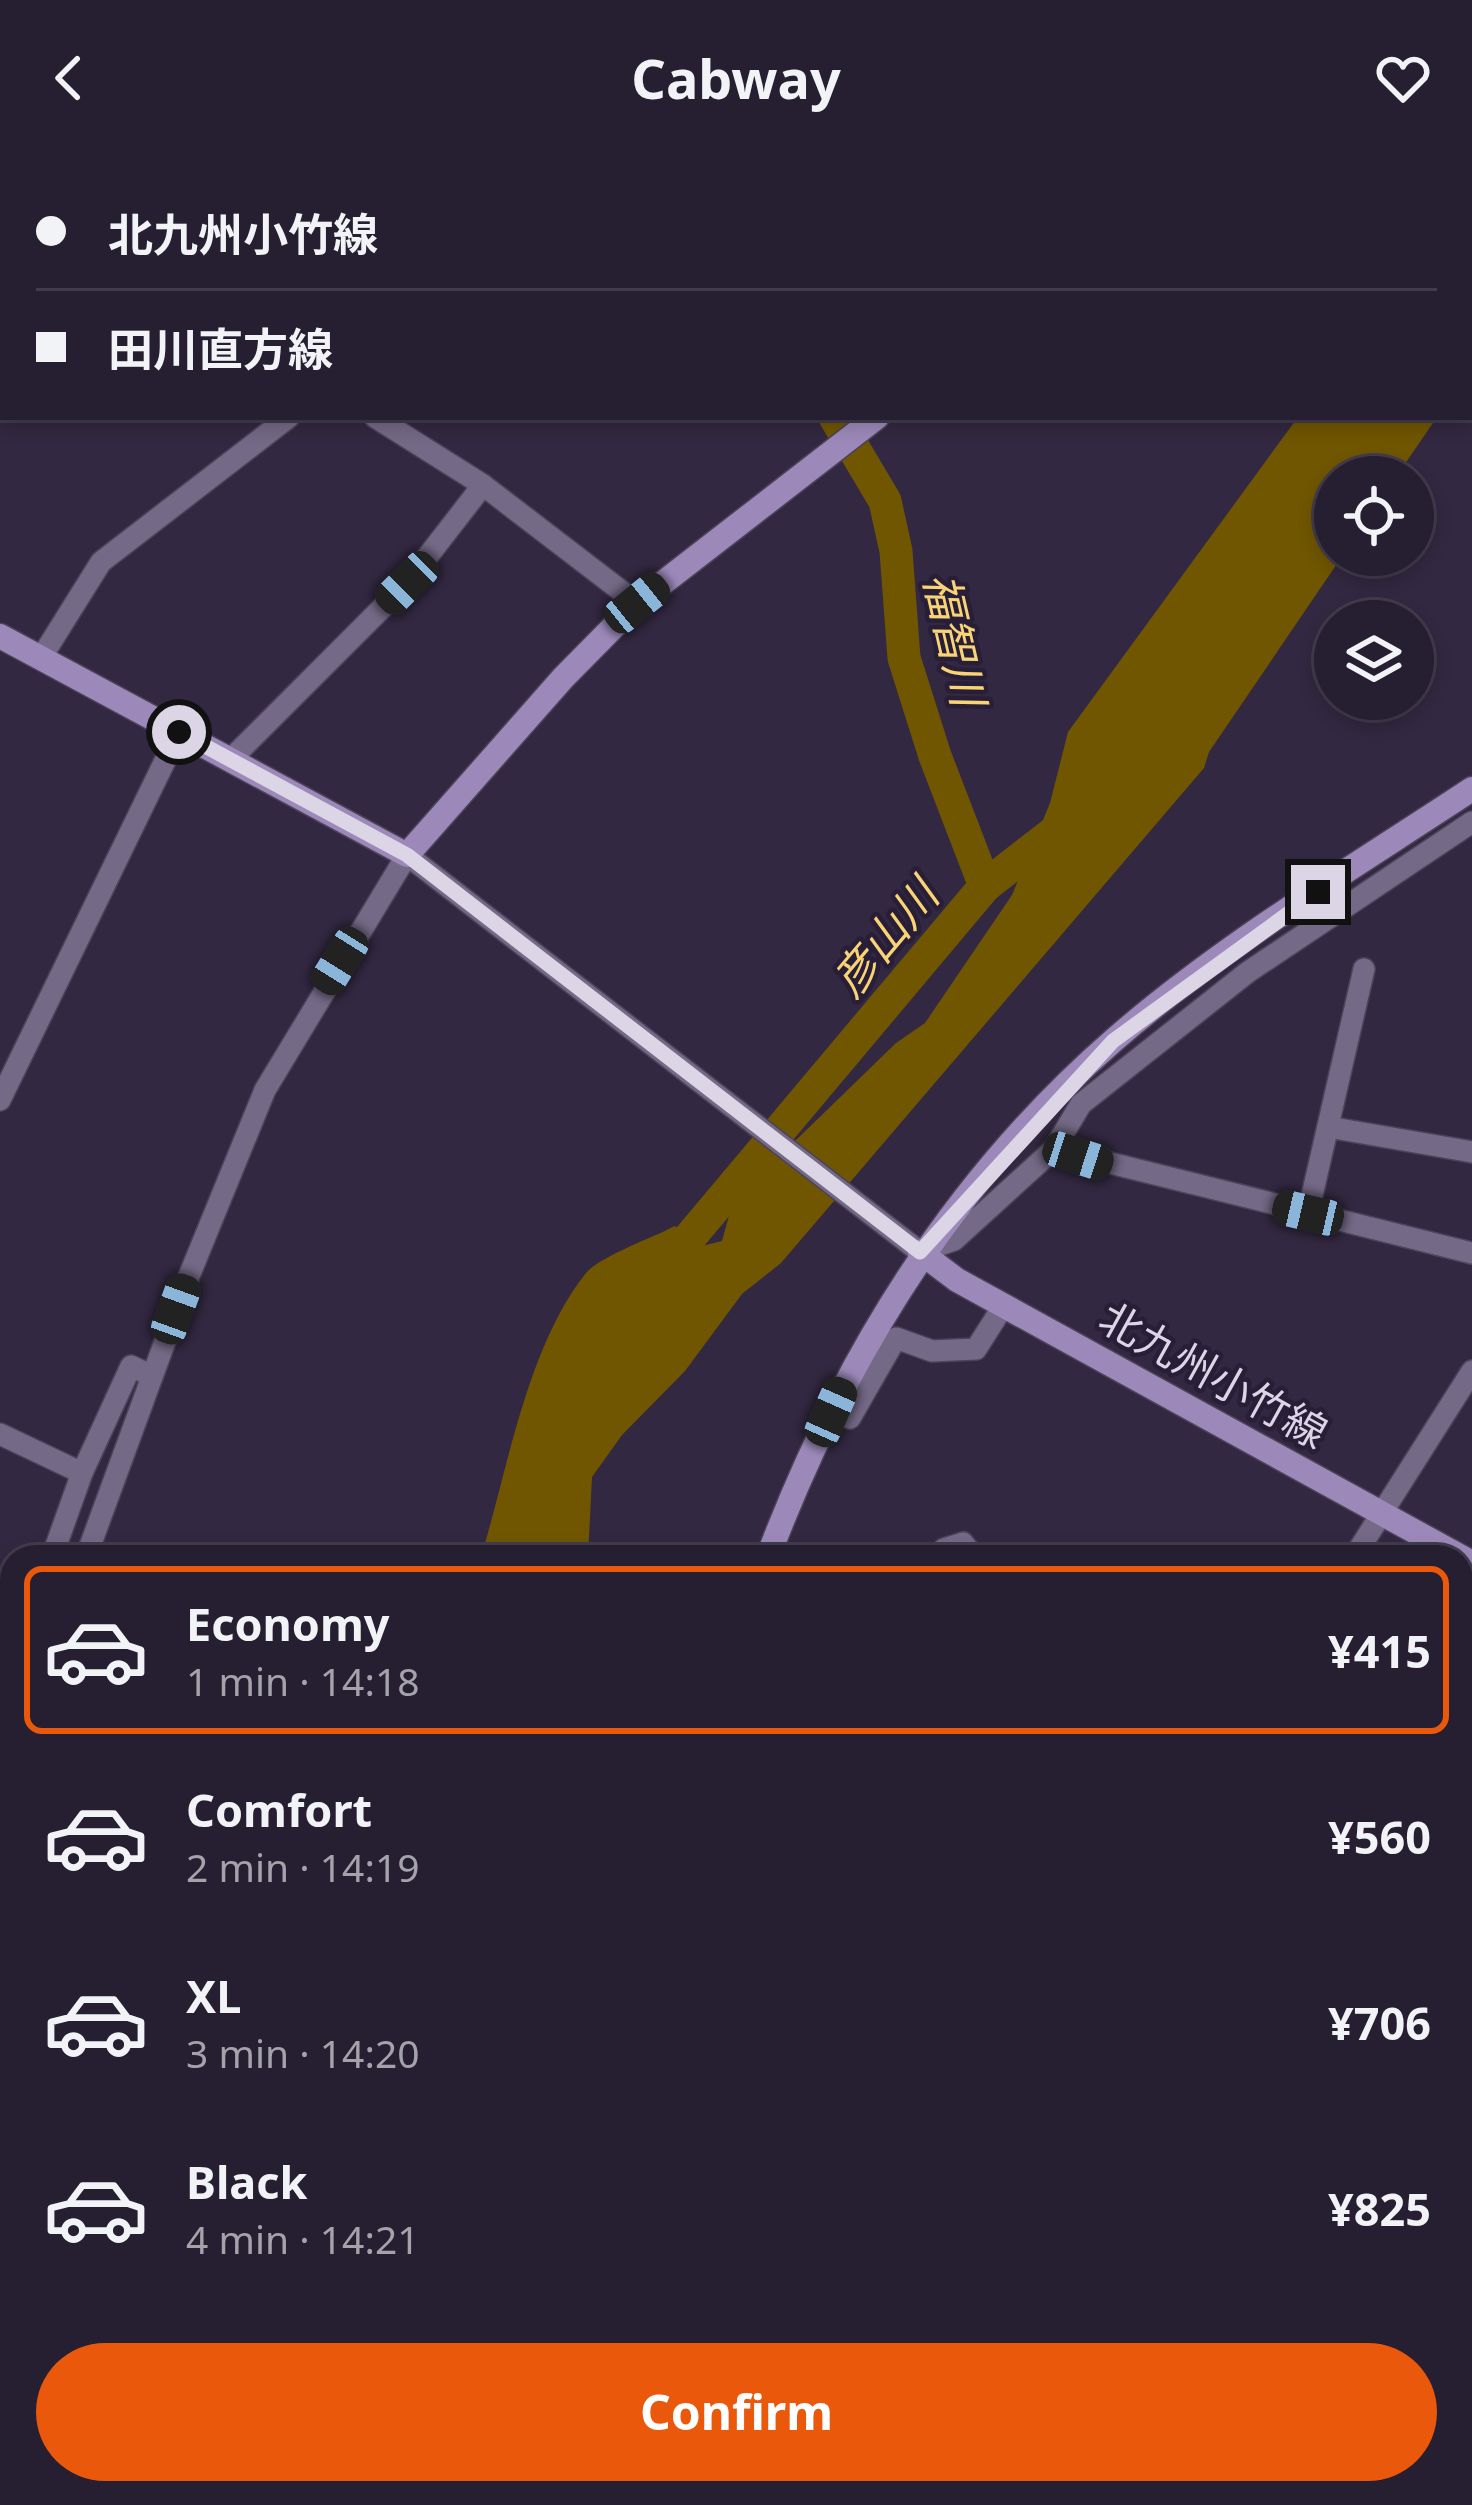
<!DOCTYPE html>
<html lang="en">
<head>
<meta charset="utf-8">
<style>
	body { margin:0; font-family:"Noto Sans","Noto Sans JP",sans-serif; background:#2e2739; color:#f1f3f6; height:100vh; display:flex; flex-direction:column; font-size:45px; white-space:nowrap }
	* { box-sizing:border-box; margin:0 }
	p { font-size:39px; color:#a4a2ab }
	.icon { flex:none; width:66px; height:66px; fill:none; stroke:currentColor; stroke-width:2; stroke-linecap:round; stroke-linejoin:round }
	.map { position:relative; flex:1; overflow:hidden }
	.sheet { position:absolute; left:0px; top:1389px; width:1473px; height:960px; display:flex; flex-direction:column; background:#261e31; border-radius:36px 36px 0 0; box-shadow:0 6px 18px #0003,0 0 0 3px #423c4d }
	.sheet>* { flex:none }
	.guide { position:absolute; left:0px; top:0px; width:1473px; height:264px; box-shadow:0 6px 18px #0003,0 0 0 3px #423c4d; display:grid; align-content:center; height:264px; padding:0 36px; background:#261e31 }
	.fabs { position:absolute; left:1314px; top:300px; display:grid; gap:24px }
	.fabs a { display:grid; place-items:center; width:120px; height:120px; border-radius:50%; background:#261e31; box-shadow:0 6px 18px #0003,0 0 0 3px #423c4d; font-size:60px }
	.end { position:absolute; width:54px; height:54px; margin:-27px; border:15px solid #dbd5e6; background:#111; box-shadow:0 0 0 6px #111 }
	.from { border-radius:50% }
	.car { position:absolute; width:36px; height:72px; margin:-36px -18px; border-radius:15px; box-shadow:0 0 9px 3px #0007; background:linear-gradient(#222 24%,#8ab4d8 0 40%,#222 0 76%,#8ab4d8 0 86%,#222 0) }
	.guide b { display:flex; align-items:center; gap:42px; height:114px; font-size:45px }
	.guide b+b { border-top:3px solid #423c4d }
	.guide i { width:30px; height:30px; background:#f1f3f6 }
	ul { padding:21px 0 0; list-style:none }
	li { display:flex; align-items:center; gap:36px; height:168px; margin:0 24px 18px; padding:0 12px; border:6px solid transparent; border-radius:18px }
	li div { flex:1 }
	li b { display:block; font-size:45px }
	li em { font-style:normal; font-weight:700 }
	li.current { border-color:#ea580c }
	li>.icon { width:108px; height:108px; stroke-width:1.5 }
	.button { display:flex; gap:24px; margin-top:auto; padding:24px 36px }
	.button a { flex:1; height:138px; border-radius:72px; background:#ea580c; color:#fff; font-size:48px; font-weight:700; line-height:138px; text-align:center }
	header { display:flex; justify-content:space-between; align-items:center; height:156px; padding:0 36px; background:#261e31; font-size:54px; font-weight:700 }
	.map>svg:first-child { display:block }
	.green { fill:#5d4910 }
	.water { fill:#705600 }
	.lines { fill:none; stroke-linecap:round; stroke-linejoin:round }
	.river { stroke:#705600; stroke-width:33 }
	.minor-casing { stroke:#4c4359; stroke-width:24 }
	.major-casing { stroke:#4c4359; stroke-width:27 }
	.path { stroke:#776e84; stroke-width:3; stroke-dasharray:12 6; stroke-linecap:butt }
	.minor { stroke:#746986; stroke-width:21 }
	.major { stroke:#9c89ba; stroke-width:24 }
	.rail-casing { stroke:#938ca0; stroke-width:10 }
	.rail { stroke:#281e37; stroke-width:6; stroke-dasharray:18; stroke-linecap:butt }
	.wall { fill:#553978 }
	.shaded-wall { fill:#452e62 }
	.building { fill:#63428c; stroke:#452e62; stroke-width:3 }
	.route { stroke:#dbd5e6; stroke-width:15 }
	.labels { text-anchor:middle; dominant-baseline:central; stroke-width:9; stroke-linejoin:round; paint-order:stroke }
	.street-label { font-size:42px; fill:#dbd5e6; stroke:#281e37 }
	.water-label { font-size:45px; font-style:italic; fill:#f9d476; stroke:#281e37 }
</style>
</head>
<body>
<header><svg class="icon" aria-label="back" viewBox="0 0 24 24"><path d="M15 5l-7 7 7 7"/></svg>Cabway<svg class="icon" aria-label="heart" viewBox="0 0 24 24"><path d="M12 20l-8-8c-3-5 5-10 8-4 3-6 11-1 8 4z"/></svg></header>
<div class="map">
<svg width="1472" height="2349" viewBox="0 0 1472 2349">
	<rect width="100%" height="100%" fill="#322841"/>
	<path class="green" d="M1472,2215V2349H1434L1421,2337H1461V2224Z"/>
	<g class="water">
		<path d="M1298,261H1437L1396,321H1335V399H1343L1209,596L1204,612L781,1107L742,1138L685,1215L622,1279L592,1321L588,1401H481C508,1312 527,1191 586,1117C599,1101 654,1081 675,1070L698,1091L722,1085L733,1045L896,887L925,867L1012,739L1050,647L1068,576Z"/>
		<path d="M12,2138V2285L0,2294V2146Z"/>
	</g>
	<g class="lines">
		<g class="river">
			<path d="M0,165H3"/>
			<path d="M835,261L885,345L896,395L904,502L935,600L985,730"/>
			<path d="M659,1118L985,730L1065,668"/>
		</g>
		<g class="minor-casing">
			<g id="minor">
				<path d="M514,0L515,3"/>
				<path d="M632,3L634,0"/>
				<path d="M0,131H3"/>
				<path d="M0,194H3"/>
				<path d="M375,261L483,329L637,447"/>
				<path d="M41,502L101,406L289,261"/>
				<path d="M231,603L407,427L483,329"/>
				<path d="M0,944L179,576"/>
				<path d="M1328,971L1472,996"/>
				<path d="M1054,993L1472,1097"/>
				<path d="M1308,1057L1364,813"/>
				<path d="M831,1256L850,1262L896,1182L932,1195L976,1193L1004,1149"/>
				<path d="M0,1278L82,1317L52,1401"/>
				<path d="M82,1317L131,1210L152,1220"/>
				<path d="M86,1401L189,1120L265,934L407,699L920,1096L954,1084L1054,993L1081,948L1248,816L1472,666"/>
				<path d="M941,1401L944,1393L963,1387L974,1401"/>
				<path d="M1354,1401L1472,1215"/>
				<path d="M0,1531L12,1505"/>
				<path d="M0,1601L12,1578"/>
				<path d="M1461,2091L1472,2078"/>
				<path d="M564,2337L609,2343L631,2337"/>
				<path d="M903,2337L949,2349"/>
				<path d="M1304,2337L1315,2349"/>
				<path d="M1334,2337L1345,2349"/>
				<path d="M438,2349L444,2337"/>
				<path d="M1122,2349L1128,2337"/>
				<path d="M1141,2349L1155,2337"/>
				<path d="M1187,2349V2337"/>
				<path d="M1286,2349L1293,2337"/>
			</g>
		</g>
		<g class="major-casing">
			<g id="major">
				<path d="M1261,3L1266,0"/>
				<path d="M0,480L407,699L563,522L637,447L877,261"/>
				<path d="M920,1096L957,1124L1472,1407"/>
				<path d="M768,1401C843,1203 952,1025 1114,884C1223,789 1351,713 1472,633"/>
				<path d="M174,2349L190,2337"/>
			</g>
		</g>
		<path class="path" d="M227,2349L240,2337"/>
		<use href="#minor" class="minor"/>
		<use href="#major" class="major"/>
		<g class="rail-casing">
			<g id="rail">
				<path d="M1461,2005L1472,1992"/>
				<path d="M1233,2349L1240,2337"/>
			</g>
		</g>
		<use href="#rail" class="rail"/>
	</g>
	<g class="wall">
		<path d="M1472,1585V1613L1464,1596Z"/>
		<path d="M1391,2337H1446L1459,2349H1404Z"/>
	</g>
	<path class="shaded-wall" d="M1461,1531L1472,1535V1554L1461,1550Z"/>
	<g class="building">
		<path d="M1466,1469L1472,1471V1535L1461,1531V1483Z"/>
		<path d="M1461,1876L1472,1883V1895L1461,1911Z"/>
		<path d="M1472,2186V2205L1461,2213V2194Z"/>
		<path d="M1419,2337H1446L1459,2349H1432Z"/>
	</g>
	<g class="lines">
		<path class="route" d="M179,576L407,699L920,1096L1113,885L1318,736"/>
	</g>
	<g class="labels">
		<g class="street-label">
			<text transform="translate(1214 1218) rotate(29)">北九州小竹線</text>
		</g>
		<g class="water-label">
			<text transform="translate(956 483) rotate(77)">福智川</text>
			<text transform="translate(884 781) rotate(-50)">彦山川</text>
		</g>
	</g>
</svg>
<div class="fabs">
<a><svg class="icon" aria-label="locate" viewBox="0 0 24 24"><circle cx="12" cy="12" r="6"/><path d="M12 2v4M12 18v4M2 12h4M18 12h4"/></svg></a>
<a><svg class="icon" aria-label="layers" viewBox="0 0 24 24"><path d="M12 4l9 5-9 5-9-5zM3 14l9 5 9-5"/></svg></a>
</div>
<i class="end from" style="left:179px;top:576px"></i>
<i class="end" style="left:1318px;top:736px"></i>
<i class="car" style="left:407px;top:427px;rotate:225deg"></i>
<i class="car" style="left:637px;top:447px;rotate:51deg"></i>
<i class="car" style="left:340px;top:805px;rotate:212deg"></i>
<i class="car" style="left:1078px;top:1000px;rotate:108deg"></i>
<i class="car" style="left:1308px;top:1057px;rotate:283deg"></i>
<i class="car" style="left:176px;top:1153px;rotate:20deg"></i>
<i class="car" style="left:831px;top:1256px;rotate:24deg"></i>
<div class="guide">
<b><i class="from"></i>北九州小竹線</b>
<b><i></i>田川直方線</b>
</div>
<section class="sheet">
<ul>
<li class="current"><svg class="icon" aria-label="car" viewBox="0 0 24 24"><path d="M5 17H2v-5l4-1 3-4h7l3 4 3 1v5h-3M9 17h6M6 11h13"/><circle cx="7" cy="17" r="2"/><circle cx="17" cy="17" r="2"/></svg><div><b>Economy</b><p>1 min · 14:18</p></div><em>¥415</em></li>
<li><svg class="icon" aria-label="car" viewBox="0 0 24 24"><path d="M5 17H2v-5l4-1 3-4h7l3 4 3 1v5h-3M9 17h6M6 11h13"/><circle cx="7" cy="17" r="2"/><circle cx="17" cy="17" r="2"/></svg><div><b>Comfort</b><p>2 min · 14:19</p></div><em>¥560</em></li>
<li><svg class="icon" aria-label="car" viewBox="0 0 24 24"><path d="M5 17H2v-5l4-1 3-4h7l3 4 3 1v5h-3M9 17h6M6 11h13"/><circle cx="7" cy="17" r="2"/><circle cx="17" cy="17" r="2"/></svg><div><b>XL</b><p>3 min · 14:20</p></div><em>¥706</em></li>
<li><svg class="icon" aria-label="car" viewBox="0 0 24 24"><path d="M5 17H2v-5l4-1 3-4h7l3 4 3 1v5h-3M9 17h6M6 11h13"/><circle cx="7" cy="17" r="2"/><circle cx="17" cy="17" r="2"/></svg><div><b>Black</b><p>4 min · 14:21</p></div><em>¥825</em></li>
</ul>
<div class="button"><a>Confirm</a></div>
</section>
</div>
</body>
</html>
